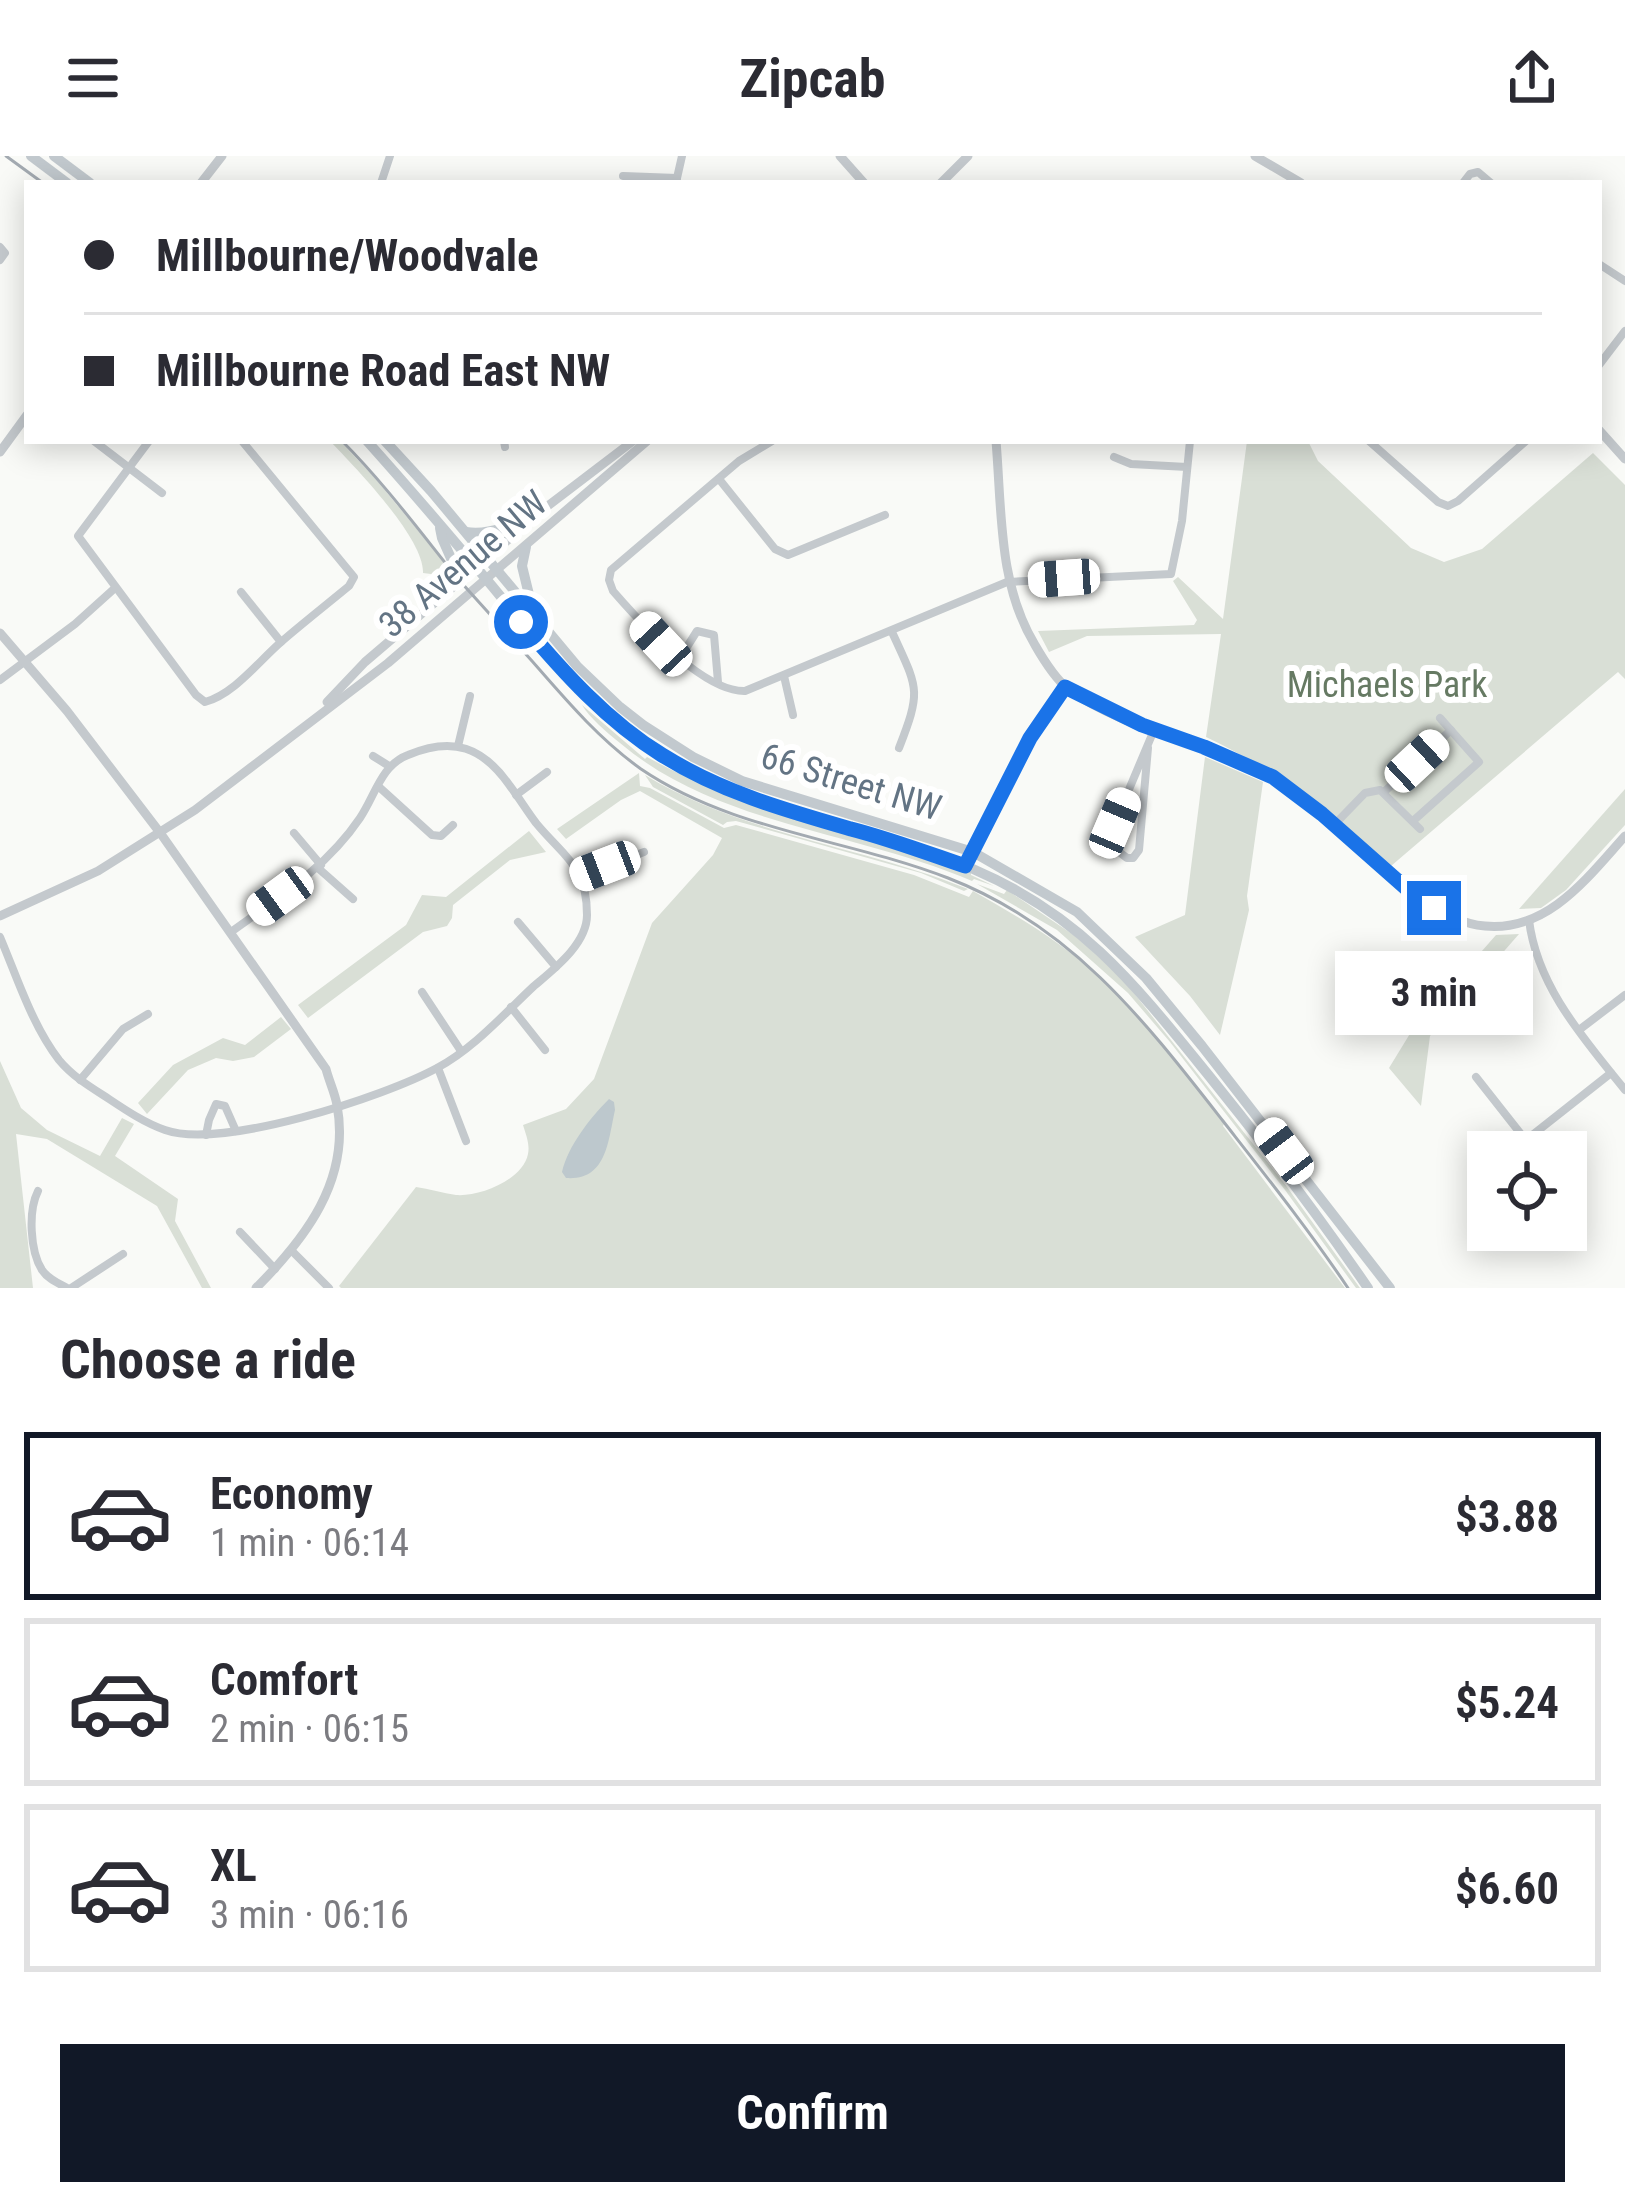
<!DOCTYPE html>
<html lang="en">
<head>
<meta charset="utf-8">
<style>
	body { margin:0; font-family:"Roboto Condensed",sans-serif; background:#f2f2f3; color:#2b2b33; height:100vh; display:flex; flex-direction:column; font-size:45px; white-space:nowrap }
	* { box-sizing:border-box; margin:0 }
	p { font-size:39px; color:#7c7c81 }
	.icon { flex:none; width:66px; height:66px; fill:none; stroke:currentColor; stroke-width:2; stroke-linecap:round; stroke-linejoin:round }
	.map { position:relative; height:1132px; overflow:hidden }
	.sheet { display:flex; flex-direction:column; background:#fff; flex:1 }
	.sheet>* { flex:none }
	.top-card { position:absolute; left:24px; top:24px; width:1578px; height:264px; border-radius:0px; box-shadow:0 6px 30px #0003; display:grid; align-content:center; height:264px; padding:0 60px; background:#fff }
	.tools { position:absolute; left:1467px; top:975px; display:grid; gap:24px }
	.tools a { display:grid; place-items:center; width:120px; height:120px; border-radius:0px; background:#fff; box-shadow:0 6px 30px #0003; font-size:60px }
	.end { position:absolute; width:54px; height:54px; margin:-27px; border:15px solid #1a73e8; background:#fff; box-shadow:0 0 0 6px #fff }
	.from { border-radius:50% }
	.bubble { position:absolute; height:84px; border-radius:0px; background:#fff; box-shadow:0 6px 30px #0003; font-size:39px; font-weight:700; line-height:84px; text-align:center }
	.car { position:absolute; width:36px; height:72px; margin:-36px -18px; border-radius:15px; box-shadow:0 0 9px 3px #0007; background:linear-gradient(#fff 24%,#345 0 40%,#fff 0 76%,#345 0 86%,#fff 0) }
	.top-card b { display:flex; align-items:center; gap:42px; height:114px; font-size:45px }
	.top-card b+b { border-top:3px solid #e1e1e2 }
	.top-card i { width:30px; height:30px; background:#2b2b33 }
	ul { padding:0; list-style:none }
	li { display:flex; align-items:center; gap:36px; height:168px; margin:0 24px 18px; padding:0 36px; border:6px solid #e1e1e2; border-radius:0px }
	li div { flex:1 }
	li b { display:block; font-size:45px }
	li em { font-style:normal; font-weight:700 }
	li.current { border-color:#111827 }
	li>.icon { width:108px; height:108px; stroke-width:1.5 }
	h2 { padding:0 60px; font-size:54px; line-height:144px }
	.button { display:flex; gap:24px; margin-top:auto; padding:24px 60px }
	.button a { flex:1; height:138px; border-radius:0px; background:#111827; color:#fff; font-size:48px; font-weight:700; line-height:138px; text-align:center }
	header { display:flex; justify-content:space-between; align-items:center; height:156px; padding:0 60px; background:#fff; font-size:54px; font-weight:700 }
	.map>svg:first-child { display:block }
	.green { fill:#d9dfd6 }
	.water { fill:#bdc8cd }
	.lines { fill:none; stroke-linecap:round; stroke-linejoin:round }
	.minor { stroke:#c4c9cd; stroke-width:8 }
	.tertiary { stroke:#c4c9cd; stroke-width:9 }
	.secondary { stroke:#c2c9ce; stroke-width:10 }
	.tram { stroke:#a3aab1; stroke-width:3 }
	.route { stroke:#1a73e8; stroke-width:15 }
	.labels { text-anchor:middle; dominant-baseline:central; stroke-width:12; stroke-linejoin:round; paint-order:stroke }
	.street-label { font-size:36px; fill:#637484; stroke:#fff }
	.park-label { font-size:36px; fill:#667a63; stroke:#fff }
</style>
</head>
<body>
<header><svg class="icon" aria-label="menu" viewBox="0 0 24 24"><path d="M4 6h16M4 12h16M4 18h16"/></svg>Zipcab<svg class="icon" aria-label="share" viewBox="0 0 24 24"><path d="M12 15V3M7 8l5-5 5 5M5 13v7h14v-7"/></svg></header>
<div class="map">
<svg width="1625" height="1132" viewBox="0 0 1625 1132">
	<rect width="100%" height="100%" fill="#f9faf7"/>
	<g class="green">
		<path d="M330,285H340L374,321L448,411L439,419L423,417C425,383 354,310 330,285Z"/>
		<path d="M1247,285H1308L1318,305L1411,392L1444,406L1482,393L1593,297L1625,329V523L1618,516L1391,710C1328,656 1281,617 1206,581L1221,478L1087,480L1049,496L1038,475L1194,469L1197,464L1173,425L1178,421L1223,463Z"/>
		<path d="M582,549L645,603L647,601C739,651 828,673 928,700V703L934,705L935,703L971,717V719L994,730L974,723L972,725C857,675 718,670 620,587C606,576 590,562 582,549Z"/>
		<path d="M1205,601L1263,626L1247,740L1249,754L1220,879L1190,840L1135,781L1185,759Z"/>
		<path d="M639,617L640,630L650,632L724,672L736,669L914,719L969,741L973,735C1017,760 1060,785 1097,819C1146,862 1184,916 1224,968L1223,970L1345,1132H341L339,1130L416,1031C429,1033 443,1037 456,1039C479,1041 523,1024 528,998C530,988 526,979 523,969L566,953L594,923L652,767L713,699L722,682L640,635L621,644L566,683L557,673Z"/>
		<path d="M645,619C743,679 863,690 968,733L964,735L921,717L736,665L727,666L723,669L653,631Z"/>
		<path d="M1625,633V669L1566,734L1541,752L1519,753Z"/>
		<path d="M529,675L546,696L510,704L453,749L452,762L447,770L423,776L308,862L298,849L406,769L422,739L446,741Z"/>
		<path d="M977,728L1004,738L1007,734L1078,782L1122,822L1287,1031L1360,1132H1356L1285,1034L1170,886L1128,837L1057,774Z"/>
		<path d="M1519,778L1430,880L1421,950L1389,912L1411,876L1496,779Z"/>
		<path d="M281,861L291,873L254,901L233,905L216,902L188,914L147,958L138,947L173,909L223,882L245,889Z"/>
		<path d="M0,905L21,952L47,974L100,1000L122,962L134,968L115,1000L178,1043L175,1065L211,1132H202L157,1050L47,983L16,978L33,1132H0Z"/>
	</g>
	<path class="water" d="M609,943L614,946L615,954C608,985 607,1025 566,1022L562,1016C568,990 590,962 609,943Z"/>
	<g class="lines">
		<g class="minor">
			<path d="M623,20L677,22"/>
			<path d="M677,22L682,0"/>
			<path d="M381,27L390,0"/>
			<path d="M1463,27L1470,18L1478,16L1491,27"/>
			<path d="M0,91L5,97L0,104"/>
			<path d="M1599,108L1625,125"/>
			<path d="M1599,209L1625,175"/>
			<path d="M94,285L162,337"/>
			<path d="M149,285L78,380L196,539L205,546C234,538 258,506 281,486C303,467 326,449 349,430L354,421L242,285"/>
			<path d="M504,285L505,291"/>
			<path d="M772,285L739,305L611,414L609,424L613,435C639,465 703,536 745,535L1007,426L1171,418L1182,365L1190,285"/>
			<path d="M1369,285L1438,346L1448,350L1458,345L1526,285"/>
			<path d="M1114,301L1131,308L1187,311"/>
			<path d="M719,323L775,393L788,399L885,359"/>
			<path d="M241,436L281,486"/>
			<path d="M892,476C918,533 922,533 899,592"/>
			<path d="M680,502L697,475L714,479L718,526"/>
			<path d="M784,520L793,559"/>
			<path d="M0,524L75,468L115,432"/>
			<path d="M458,590L470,540"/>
			<path d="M1148,592L1139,694L1133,702H1127L1110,689L1109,681L1154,574"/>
			<path d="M373,600L389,610"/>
			<path d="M378,630L432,679L441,680L453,669"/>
			<path d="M1384,636L1451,574"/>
			<path d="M516,639L547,616"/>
			<path d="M1413,665L1479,606L1440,562"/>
			<path d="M1334,669L1365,637L1380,634L1420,673"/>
			<path d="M294,677L321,709"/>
			<path d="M318,712L353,743"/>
			<path d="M581,720L644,696"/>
			<path d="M1529,764C1537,831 1585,884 1625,934"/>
			<path d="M518,766L556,811"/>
			<path d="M0,781C17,821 32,869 59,904C73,921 92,932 109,943C127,955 145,967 165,974C221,994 384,941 437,912C473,893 504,858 534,830C554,813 587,788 587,759C587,709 564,701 536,667C527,655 519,642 510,630C483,591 453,580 408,599C381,609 375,640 360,662C327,711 278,742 231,776"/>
			<path d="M422,836L461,895"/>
			<path d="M511,851L545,894"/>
			<path d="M1579,874L1625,839"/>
			<path d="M438,912L466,985"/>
			<path d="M1476,921L1535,996"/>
			<path d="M80,924L123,873L148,858"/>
			<path d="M206,979L209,964L216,948L225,950L236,975"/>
			<path d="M1526,984L1611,917"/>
			<path d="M38,1035C28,1055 30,1095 42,1114C48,1123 58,1127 67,1132"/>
			<path d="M1566,1035L1580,1054"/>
			<path d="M240,1076L275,1113"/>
			<path d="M292,1095L329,1132"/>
			<path d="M71,1132L123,1098"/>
		</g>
		<g class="tertiary">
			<path d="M840,0L864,27"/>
			<path d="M1255,0L1301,27"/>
			<path d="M201,27L222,0"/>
			<path d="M941,27L968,0"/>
			<path d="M1599,274L1625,303"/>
			<path d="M996,285C1002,355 998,428 1035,489C1043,503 1056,523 1068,533C1125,575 1208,585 1270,620C1336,657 1412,764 1485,770C1548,776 1588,721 1625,680"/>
			<path d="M0,296L27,259"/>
			<path d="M0,477L67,555L161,678L326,913C329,925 335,937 337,949C351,1024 305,1083 256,1132"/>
			<path d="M327,546L365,506L488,401L545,352L633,285"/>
			<path d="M965,710L1030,582L1065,531"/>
			<path d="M0,760L98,715L195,654L388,507L647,285"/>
		</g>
		<g class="secondary">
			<path d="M31,0L67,27"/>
			<path d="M54,0L90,27"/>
			<path d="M367,285C410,333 451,381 492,430C542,491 592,552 659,597C754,660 870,670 973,713C1083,760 1137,831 1210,921C1265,989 1318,1059 1368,1132"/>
			<path d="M385,285L431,335L577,510L620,551L643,569L693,601L742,625L973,696L1077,756L1146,822L1202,890L1390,1132"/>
			<path d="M440,372L442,382L461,425"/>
			<path d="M466,376C496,380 519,365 545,352"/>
			<path d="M526,391L522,410L533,455"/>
		</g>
		<g class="tram">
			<path d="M6,0L43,27"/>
			<path d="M342,285C385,328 421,377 459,424C483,451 508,478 532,505C566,544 599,583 641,613C732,675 848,683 948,722C1072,770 1144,864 1223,965C1266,1020 1309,1074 1348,1132"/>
		</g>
	</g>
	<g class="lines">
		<path class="route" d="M521,466C563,516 607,565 662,599C721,636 785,654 851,673C890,683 927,697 965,710L1030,582L1065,531L1142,569L1204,591L1273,621L1322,658L1416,741L1434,752"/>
	</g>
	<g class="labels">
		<g class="street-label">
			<text transform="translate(463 408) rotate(-40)">38 Avenue NW</text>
			<text transform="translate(851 626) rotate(17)">66 Street NW</text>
		</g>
		<g class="park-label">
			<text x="1387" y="529">Michaels Park</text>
		</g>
	</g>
</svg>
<div class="tools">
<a><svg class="icon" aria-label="locate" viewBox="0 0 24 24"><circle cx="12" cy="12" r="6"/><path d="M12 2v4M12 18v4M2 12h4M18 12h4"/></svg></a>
</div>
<i class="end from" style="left:521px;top:466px"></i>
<i class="end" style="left:1434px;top:752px"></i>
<div class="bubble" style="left:1335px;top:795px;width:198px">3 min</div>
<i class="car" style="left:1064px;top:422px;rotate:266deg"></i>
<i class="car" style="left:661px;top:488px;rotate:317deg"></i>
<i class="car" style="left:1417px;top:605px;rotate:47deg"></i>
<i class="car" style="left:1115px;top:667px;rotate:23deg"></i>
<i class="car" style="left:605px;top:710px;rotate:249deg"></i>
<i class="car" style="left:280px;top:740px;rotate:234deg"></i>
<i class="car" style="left:1284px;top:995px;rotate:323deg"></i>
<div class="top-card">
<b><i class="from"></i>Millbourne/Woodvale</b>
<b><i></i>Millbourne Road East NW</b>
</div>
</div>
<section class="sheet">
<h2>Choose a ride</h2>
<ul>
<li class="current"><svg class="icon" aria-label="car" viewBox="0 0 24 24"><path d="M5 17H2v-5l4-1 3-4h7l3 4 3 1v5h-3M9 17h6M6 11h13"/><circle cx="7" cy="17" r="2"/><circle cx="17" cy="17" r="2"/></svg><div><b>Economy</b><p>1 min · 06:14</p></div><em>$3.88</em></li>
<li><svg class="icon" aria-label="car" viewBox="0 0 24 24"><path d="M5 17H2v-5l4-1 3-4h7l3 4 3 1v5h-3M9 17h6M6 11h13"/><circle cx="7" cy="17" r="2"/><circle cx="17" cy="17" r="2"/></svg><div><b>Comfort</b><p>2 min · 06:15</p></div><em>$5.24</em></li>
<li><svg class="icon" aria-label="car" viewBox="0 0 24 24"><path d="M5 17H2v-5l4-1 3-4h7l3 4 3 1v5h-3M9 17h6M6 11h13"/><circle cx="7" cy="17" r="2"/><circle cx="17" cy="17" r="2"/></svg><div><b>XL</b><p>3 min · 06:16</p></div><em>$6.60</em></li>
</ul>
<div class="button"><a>Confirm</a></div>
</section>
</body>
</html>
